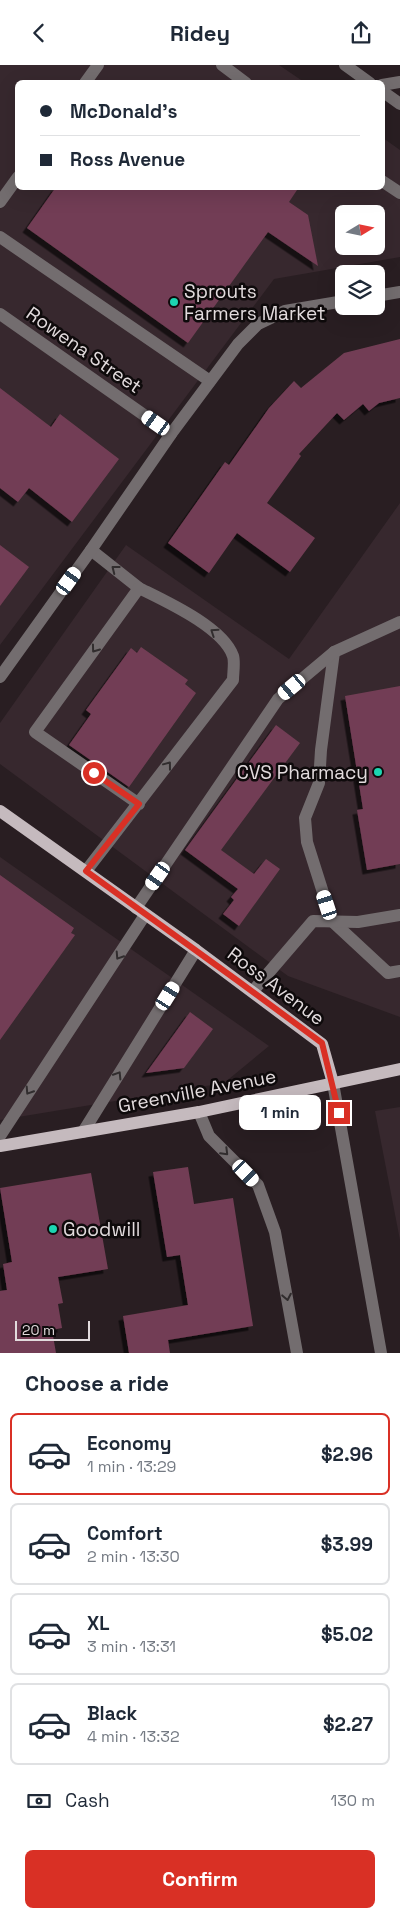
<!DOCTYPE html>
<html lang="en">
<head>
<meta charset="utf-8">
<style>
	body { margin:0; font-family:"Space Grotesk",sans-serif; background:#f2f2f3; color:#1f2937; height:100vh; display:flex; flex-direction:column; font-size:19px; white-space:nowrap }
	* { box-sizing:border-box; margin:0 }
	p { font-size:16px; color:#747a83 }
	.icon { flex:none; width:28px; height:28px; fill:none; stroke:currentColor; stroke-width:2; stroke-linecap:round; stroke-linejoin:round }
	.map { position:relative; height:1288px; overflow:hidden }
	.sheet { display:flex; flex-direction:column; background:#fff; flex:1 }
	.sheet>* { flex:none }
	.banner { position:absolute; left:15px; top:15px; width:370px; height:110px; border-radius:8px; box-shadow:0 5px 20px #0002; display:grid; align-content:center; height:110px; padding:0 25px; background:#fff }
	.needle { width:32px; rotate:80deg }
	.controls { position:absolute; left:335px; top:140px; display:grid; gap:10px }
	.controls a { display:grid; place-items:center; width:50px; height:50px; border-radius:8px; background:#fff; box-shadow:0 5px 20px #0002; font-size:25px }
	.scale { position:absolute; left:15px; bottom:12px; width:75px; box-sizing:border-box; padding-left:5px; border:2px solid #e2dbdd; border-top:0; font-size:14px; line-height:18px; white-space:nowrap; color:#e2dbdd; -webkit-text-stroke:4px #0e0a0b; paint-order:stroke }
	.end { position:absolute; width:22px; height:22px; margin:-11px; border:6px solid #d93025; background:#fff; box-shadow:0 0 0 2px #fff }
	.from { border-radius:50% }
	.bubble { position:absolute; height:35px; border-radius:8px; background:#fff; box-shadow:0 5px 20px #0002; font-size:16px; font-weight:700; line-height:35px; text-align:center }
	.car { position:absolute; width:15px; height:30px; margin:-15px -8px; border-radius:6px; box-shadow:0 0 4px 1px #0007; background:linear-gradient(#fff 24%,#345 0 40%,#fff 0 76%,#345 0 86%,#fff 0) }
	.banner b { display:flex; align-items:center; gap:18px; height:48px; font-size:19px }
	.banner b+b { border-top:1px solid #e0e1e3 }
	.banner i { width:12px; height:12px; background:#1f2937 }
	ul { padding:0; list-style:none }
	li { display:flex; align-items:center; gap:15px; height:82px; margin:0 10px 8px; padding:0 15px; border:2px solid #e0e1e3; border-radius:8px }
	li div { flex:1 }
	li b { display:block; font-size:19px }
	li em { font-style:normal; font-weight:700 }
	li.active { border-color:#d93025 }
	li>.icon { width:45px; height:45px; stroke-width:1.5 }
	h2 { padding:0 25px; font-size:22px; line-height:60px }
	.pay { display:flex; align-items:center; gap:12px; height:55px; padding:0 25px; font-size:19px }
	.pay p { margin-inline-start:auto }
	.cta { display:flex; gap:10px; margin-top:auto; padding:10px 25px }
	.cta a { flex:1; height:58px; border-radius:8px; background:#d93025; color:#fff; font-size:20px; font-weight:700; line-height:58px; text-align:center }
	header { display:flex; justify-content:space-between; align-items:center; height:65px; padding:0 25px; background:#fff; font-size:22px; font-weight:700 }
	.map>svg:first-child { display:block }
	.built { fill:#37282e; fill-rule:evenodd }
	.building { fill:#723e54; filter:url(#shadow) }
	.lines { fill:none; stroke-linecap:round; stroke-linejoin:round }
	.minor { stroke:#736d6f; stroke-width:12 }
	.major { stroke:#c5babe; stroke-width:12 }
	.oneway { stroke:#312d2e }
	.route { stroke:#d93025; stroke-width:6 }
	.poi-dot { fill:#1cd5b1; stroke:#0e0a0b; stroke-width:2 }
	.labels { text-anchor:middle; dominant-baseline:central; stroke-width:5; stroke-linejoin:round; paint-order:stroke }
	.poi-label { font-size:19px; fill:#e2dbdd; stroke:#0e0a0b; text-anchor:start }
	.street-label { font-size:19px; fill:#e2dbdd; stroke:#0e0a0b }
</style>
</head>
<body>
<header><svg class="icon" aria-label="back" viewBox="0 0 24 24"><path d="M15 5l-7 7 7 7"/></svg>Ridey<svg class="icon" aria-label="share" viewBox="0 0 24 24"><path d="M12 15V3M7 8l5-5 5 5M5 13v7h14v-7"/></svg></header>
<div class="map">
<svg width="400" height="1288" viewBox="0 0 400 1288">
	<defs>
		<filter id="shadow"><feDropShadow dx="-4.5" dy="4.5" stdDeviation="0" flood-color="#0009"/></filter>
	</defs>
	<rect width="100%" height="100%" fill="#291e22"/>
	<g class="built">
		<path d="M0,0H279L304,17L18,18V122H382L383,73L400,85V192L274,214L0,580ZM344,149H376V181H344Z"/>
		<path d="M400,438V952L288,911L0,699V658L126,480L289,594Z"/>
		<path d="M0,792L269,981L224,1018L0,1055Z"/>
		<path d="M400,1042V1175L375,1046Z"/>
	</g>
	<g class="building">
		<path d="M56,122H299L289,137L308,150L318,201L268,167L188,278L27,163Z"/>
		<path d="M400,274V333L379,338L369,346L363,339L344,355L337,348L299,389L301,391L267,438L315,473L290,507L237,468L209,508L168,478L225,397L229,400L269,343L294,316L301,323L344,288Z"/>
		<path d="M0,323L51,362L60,349L119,394L72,457L29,423L18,437L0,423Z"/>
		<path d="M0,480L29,502L0,541Z"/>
		<path d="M141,582L188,615L185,619L196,628L129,722L69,680L91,649L86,645L131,583L137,588Z"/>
		<path d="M400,621V799L367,805L357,745L363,744L345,631Z"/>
		<path d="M276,660L300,678L221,785L254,809L266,794L280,804L239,861L223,849L234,835L231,832L238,824L185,785Z"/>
		<path d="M0,810L74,863L71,868L75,870L0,975Z"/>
		<path d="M190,947L213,964L184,1003L146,1008Z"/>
		<path d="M188,1102L194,1139L233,1133L253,1261L168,1275L170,1288H129L123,1251L188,1240L180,1190L167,1192L153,1107Z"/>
		<path d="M91,1108L108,1204L58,1212L63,1238L58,1239L62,1263L52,1265L56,1288H0V1226L7,1225L3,1199L12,1197L0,1123Z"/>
	</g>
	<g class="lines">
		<g class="minor">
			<path d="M222,0L246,18"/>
			<path d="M345,0L370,18"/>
			<path d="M85,18L98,0"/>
			<path d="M382,20L400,17"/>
			<path d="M382,26L400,39"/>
			<path d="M382,116L400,128"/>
			<path d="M0,137L18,112"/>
			<path d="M0,172L210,316"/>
			<path d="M376,231L400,227"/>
			<path d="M0,249L171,369"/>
			<path d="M91,485L139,523"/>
			<path d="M334,587L321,685L319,718L305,753L307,777L332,856L388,908L400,906"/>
			<path d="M0,612L91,485L171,369L238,279L258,259L285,246L344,236"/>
			<path d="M86,806L233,615C233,608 235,597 233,591C223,562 165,536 139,523L35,667L139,739"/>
			<path d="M136,843L278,634L334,587L400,557"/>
			<path d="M253,926L313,856L358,857L400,850"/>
			<path d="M333,1018L381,1288"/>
			<path d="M199,1047L209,1071L258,1120L275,1167L297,1288"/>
			<path d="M83,1067L196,885"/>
			<path d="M0,1071L145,850"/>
		</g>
		<g class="major">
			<path d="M0,746L196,885L322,979L333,1018"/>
			<path d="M0,1081L199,1047L400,1004"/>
		</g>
	</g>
	<defs><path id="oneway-chevron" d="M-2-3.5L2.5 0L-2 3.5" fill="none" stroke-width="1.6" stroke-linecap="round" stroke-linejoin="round" transform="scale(1.25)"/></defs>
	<g class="oneway">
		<use href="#oneway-chevron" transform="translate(115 504) rotate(-142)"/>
		<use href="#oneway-chevron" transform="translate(214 567) rotate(-146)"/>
		<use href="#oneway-chevron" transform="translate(95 584) rotate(126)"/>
		<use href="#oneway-chevron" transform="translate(168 700) rotate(-53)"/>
		<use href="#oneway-chevron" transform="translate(119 891) rotate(123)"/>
		<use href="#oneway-chevron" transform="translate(118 1010) rotate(-58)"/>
		<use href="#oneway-chevron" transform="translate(29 1026) rotate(123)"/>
		<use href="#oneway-chevron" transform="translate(225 1087) rotate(45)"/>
		<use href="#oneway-chevron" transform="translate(287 1232) rotate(79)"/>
	</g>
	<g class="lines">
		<path class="route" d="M94,708L139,739L86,806L238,916L322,978L339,1048"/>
	</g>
	<g class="poi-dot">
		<circle cx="174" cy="237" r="5"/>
		<circle cx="378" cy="707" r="5"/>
		<circle cx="53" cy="1164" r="5"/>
	</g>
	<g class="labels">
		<g class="poi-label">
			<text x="184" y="226">Sprouts<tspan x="184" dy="22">Farmers Market</tspan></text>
			<text x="368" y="707" text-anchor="end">CVS Pharmacy</text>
			<text x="63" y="1164">Goodwill</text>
		</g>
		<g class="street-label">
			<text transform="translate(84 285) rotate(35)">Rowena Street</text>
			<text transform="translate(276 921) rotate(37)">Ross Avenue</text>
			<text transform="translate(197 1026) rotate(-11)">Greenville Avenue</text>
		</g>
	</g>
</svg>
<div class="controls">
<a><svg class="needle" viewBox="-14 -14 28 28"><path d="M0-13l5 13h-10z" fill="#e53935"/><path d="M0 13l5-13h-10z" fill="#747a83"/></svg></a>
<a><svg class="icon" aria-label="layers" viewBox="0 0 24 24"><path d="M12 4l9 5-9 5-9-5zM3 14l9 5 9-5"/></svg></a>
</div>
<div class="scale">20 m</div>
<i class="end from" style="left:94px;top:708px"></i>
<i class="end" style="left:339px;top:1048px"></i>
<div class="bubble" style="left:239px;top:1030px;width:82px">1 min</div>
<i class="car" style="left:156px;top:358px;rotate:305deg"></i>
<i class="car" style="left:69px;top:516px;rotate:36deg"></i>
<i class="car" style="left:292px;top:622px;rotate:230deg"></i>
<i class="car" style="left:158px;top:811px;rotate:215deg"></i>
<i class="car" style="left:327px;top:840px;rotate:342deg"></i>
<i class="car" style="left:168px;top:931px;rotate:32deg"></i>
<i class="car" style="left:246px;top:1108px;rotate:136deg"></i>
<div class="banner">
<b><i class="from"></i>McDonald's</b>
<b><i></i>Ross Avenue</b>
</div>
</div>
<section class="sheet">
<h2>Choose a ride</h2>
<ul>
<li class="active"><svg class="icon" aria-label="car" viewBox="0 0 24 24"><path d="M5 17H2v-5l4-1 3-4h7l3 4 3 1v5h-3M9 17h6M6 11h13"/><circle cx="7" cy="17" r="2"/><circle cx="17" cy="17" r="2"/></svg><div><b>Economy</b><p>1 min · 13:29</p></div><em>$2.96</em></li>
<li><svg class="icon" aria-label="car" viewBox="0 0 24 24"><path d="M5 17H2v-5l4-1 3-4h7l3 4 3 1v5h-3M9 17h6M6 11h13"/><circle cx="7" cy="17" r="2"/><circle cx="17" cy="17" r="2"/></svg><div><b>Comfort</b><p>2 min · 13:30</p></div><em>$3.99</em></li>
<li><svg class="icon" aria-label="car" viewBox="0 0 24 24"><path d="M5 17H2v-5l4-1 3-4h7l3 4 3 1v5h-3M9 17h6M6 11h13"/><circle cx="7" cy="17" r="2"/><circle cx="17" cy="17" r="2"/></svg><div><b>XL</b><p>3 min · 13:31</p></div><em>$5.02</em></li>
<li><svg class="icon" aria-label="car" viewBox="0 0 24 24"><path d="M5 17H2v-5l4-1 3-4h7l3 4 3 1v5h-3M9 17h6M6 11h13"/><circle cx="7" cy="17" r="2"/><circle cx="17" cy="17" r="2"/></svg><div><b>Black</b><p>4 min · 13:32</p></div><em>$2.27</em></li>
</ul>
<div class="pay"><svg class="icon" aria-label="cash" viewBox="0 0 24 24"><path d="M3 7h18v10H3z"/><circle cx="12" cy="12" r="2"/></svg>Cash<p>130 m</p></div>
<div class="cta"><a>Confirm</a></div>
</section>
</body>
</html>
